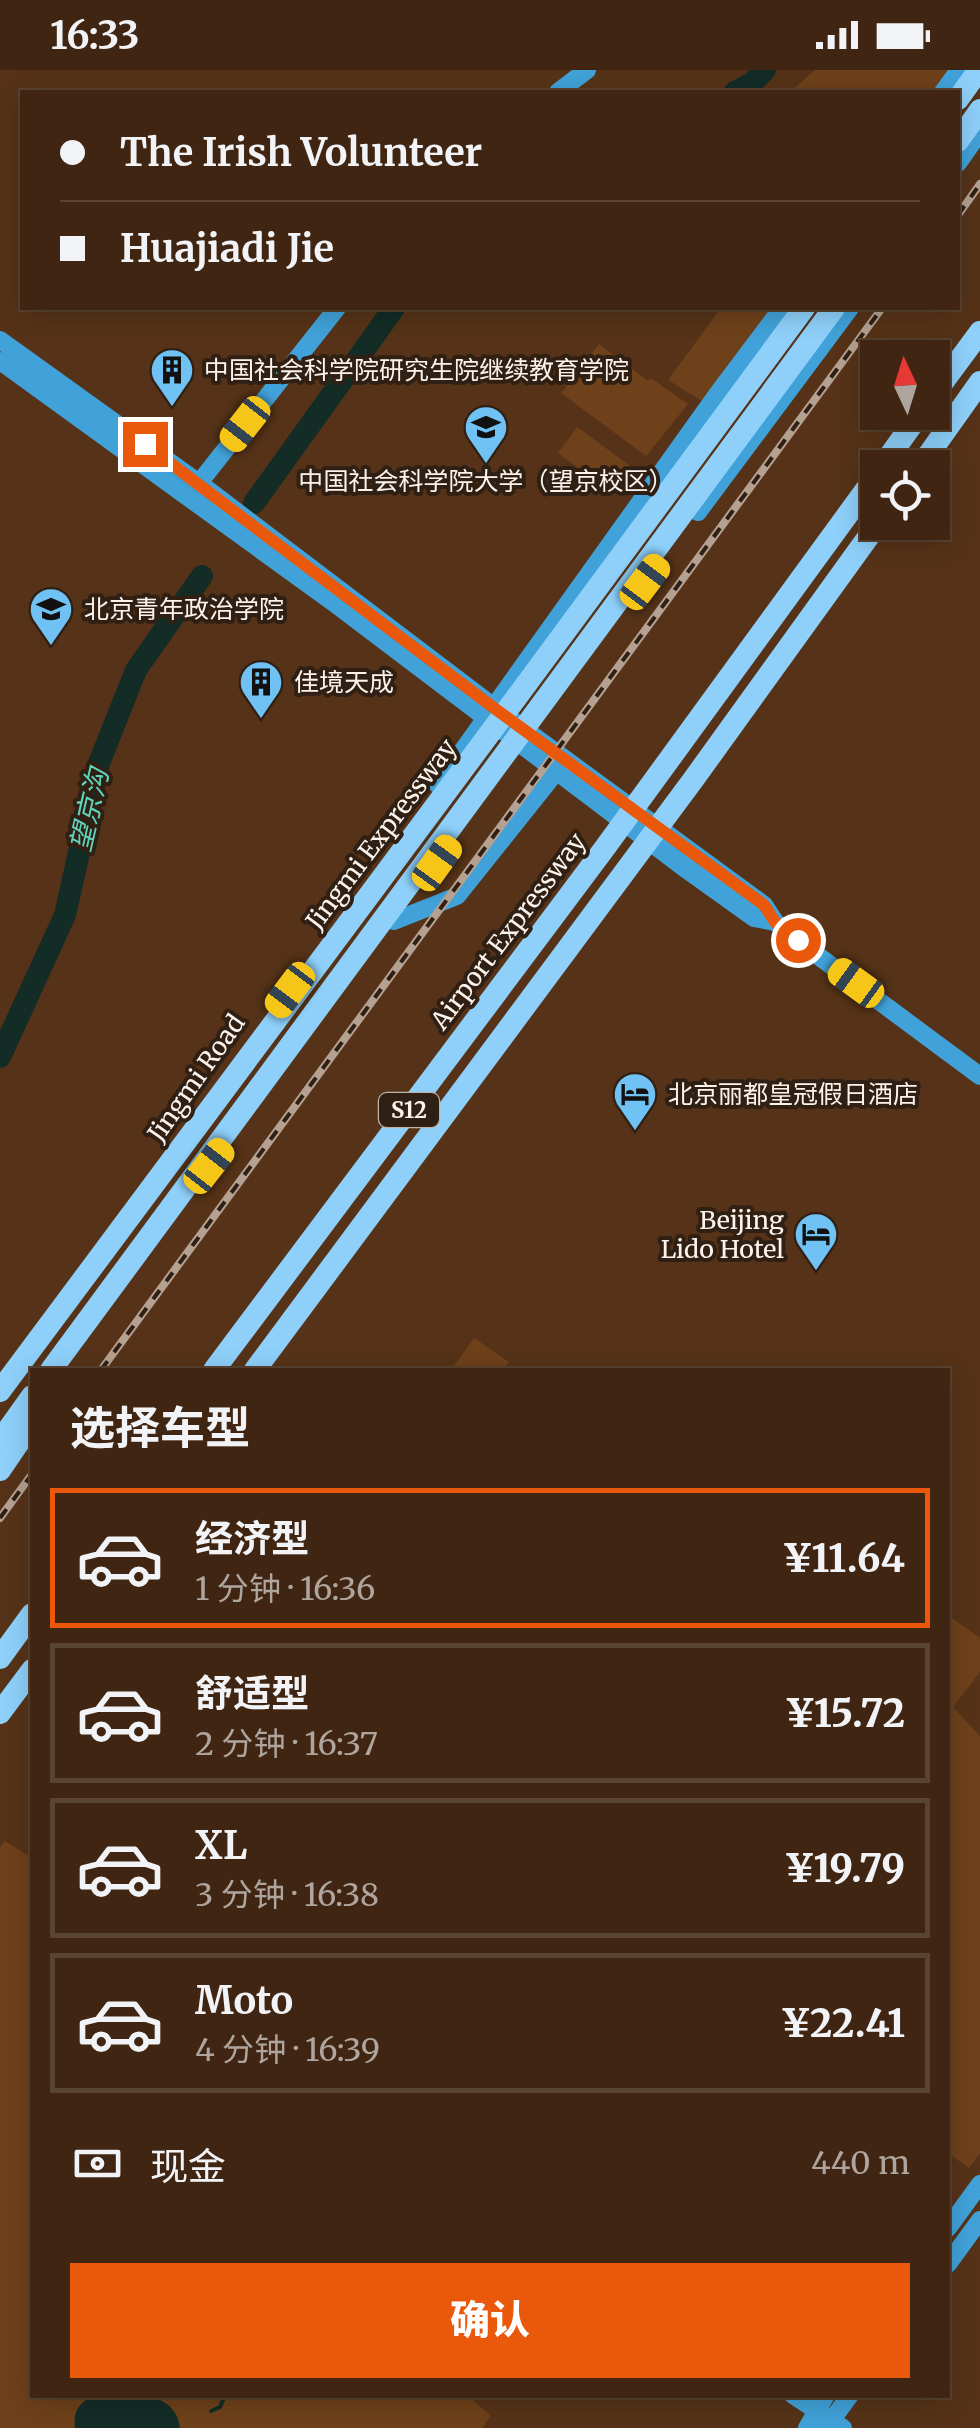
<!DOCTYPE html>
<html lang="zh">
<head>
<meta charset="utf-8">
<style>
	body { margin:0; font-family:Merriweather,"Noto Sans SC",serif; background:#472e1b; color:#f1f3f6; height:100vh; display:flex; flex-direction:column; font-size:38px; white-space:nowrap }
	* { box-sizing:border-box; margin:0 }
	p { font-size:32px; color:#aea59f }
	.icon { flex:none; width:55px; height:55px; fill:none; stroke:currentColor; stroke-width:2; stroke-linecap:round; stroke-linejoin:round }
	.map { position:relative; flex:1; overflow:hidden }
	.sheet { position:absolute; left:30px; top:1298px; width:920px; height:1030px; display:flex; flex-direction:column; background:#402612; border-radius:0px; box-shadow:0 5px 25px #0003,0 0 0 2px #594332 }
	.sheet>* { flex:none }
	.top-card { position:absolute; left:20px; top:20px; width:940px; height:220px; border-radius:0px; box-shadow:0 5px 25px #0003,0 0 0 2px #594332; display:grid; align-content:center; height:220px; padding:0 40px; background:#402612 }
	.needle { width:65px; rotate:356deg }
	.buttons { position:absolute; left:860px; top:270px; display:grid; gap:20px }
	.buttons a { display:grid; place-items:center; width:90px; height:90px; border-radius:0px; background:#402612; box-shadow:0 5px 25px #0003,0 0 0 2px #594332; font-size:50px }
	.end { position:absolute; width:45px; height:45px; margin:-22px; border:12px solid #ea580c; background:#fff; box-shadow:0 0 0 5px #fff }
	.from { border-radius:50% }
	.car { position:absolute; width:30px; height:60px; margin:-30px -15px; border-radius:12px; box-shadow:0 0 8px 2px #0007; background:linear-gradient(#f5c518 24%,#345 0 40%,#f5c518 0 76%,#345 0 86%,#f5c518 0) }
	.top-card b { display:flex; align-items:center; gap:35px; height:95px; font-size:38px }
	.top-card b+b { border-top:2px solid #594332 }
	.top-card i { width:25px; height:25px; background:#f1f3f6 }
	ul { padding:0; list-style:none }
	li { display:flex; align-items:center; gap:30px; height:140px; margin:0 20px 15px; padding:0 20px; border:5px solid #594332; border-radius:0px }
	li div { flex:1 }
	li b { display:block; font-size:38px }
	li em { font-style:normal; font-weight:800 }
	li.selected { border-color:#ea580c }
	li>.icon { width:90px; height:90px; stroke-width:1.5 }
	h2 { padding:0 40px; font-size:45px; line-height:120px }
	.pay { display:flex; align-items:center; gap:25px; height:110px; padding:0 40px; font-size:38px }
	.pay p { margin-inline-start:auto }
	.button { display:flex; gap:20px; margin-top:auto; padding:20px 40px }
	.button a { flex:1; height:115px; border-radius:0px; background:#ea580c; color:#fff; font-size:40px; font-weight:800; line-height:115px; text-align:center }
	.status { display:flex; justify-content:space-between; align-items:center; height:70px; padding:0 50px; background:#402612; direction:ltr }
	.status svg { height:28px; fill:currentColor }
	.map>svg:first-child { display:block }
	.green { fill:#6f411a }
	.water { fill:#132c26 }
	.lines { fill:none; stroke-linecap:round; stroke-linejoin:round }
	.stream { stroke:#132c26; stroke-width:4 }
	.river { stroke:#132c26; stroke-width:22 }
	.secondary { stroke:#41a2d9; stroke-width:18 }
	.highway { stroke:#8ed0fa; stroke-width:22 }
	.rail-casing { stroke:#b5a191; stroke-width:8 }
	.rail { stroke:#302014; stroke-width:4; stroke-dasharray:11; stroke-linecap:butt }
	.route { stroke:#ea580c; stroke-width:12 }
	.labels { text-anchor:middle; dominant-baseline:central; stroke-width:8; stroke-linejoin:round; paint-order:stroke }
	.shield { fill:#302014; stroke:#bfb4ab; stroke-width:2.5 }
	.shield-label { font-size:22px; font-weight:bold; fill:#fcf3ec }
	.poi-label { font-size:25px; fill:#fcf3ec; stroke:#302014; text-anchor:start }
	.street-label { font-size:25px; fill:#fcf3ec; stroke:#302014 }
	.water-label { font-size:28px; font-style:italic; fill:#5dd6bd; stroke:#302014 }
</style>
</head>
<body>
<div class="status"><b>16:33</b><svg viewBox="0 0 49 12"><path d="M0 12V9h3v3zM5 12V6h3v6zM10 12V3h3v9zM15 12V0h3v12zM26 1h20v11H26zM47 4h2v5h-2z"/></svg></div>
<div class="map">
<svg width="980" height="2358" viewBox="0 0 980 2358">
	<rect width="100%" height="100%" fill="#563318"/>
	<g class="green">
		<path d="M815,0H971L954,22H790Z"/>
		<path d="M721,238H792L715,339L668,310Z"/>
		<path d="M599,274L648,311L651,308L688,334L646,386L561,323Z"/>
		<path d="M577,357L633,398L614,424L558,383Z"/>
		<path d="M474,1268L509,1292L503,1300H451Z"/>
		<path d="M948,1545L980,1568V1602L953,1637L980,1666V2083L969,2098L948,2083Z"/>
		<path d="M5,1771L32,1788V2325H467L491,2346L482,2358H0V1778Z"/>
	</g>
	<path class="water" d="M94,2325C124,2325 175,2317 180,2358H75C73,2341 79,2333 94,2325Z"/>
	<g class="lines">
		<path class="stream" d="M211,2341L220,2337L225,2325"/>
		<g class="river">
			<path d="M735,22L752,13L765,0"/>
			<path d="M254,433L394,238"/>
			<path d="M0,987L65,845L99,693L136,600L202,506"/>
		</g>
		<g class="secondary">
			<path d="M558,22L587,0"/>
			<path d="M943,22L959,0"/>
			<path d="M958,93L980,62"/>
			<path d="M0,270L199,413L494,637L764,835L775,852L821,888L980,1006"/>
			<path d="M0,291L334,533L687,800L754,848L775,852"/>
			<path d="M199,413L337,238"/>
			<path d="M698,442L850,238"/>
			<path d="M438,715L716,326L782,238"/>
			<path d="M394,851L457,826L556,702"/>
			<path d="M948,2158L980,2114"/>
			<path d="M948,2194L980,2150"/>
			<path d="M793,2325L843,2358"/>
			<path d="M807,2358L826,2325"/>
			<path d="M826,2358L850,2325"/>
		</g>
		<g class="highway">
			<path d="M958,29L979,0"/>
			<path d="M958,71L980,40"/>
			<path d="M932,327L980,262"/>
			<path d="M881,398L921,342"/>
			<path d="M919,398L980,312"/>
			<path d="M51,1300L834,238"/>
			<path d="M214,1300L604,779L878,403"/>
			<path d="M255,1300L693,710L879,452"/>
			<path d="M0,1321L522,620L804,238"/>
			<path d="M0,1371L32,1326"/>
			<path d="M0,1400L32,1353"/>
			<path d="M0,1588L32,1544"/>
			<path d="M0,1643L32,1600"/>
		</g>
		<g class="rail-casing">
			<g id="rail">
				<path d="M958,145L980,114"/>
				<path d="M101,1300L882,238"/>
				<path d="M0,1448L32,1404"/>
			</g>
		</g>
		<use href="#rail" class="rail"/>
	</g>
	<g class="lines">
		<path class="route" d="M145,374L494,638L764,835L775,852L798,870"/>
	</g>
	<defs>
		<g id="building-pin" transform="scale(2.25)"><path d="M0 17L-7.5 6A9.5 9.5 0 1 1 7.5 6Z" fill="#70c2f4" stroke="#302014"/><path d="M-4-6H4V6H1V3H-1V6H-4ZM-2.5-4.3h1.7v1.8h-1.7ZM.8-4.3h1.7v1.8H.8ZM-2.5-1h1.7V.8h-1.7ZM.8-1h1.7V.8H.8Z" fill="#111"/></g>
		<g id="university-pin" transform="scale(2.25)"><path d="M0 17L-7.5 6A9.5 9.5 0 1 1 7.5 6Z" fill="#70c2f4" stroke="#302014"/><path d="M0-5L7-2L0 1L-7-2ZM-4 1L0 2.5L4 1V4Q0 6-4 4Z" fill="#111"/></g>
		<g id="hotel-pin" transform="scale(2.25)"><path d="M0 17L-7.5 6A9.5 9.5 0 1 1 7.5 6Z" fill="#70c2f4" stroke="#302014"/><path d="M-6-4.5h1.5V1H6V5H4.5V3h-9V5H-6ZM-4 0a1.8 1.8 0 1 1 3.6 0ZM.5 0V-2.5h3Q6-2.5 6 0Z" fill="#111"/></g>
	</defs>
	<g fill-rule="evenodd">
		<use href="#building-pin" x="172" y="300"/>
		<use href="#university-pin" x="486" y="357"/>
		<use href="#university-pin" x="51" y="539"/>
		<use href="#building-pin" x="261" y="612"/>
		<use href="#hotel-pin" x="635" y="1024"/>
		<use href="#hotel-pin" x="816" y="1164"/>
	</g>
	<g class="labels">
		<rect class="shield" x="379" y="1023" width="60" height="34" rx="8"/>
		<g class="shield-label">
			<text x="409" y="1040">S12</text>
		</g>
		<g class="poi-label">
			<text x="204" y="300">中国社会科学院研究生院继续教育学院</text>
			<text x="486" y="411" text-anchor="middle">中国社会科学院大学（望京校区）</text>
			<text x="84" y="539">北京青年政治学院</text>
			<text x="294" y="612">佳境天成</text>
			<text x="668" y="1024">北京丽都皇冠假日酒店</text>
			<text x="784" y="1150" text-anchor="end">Beijing<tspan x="784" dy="29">Lido Hotel</tspan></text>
		</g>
		<g class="street-label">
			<text transform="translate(381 764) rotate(-53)">Jingmi Expressway</text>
			<text transform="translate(508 861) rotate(-53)">Airport Expressway</text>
			<text transform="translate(196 1008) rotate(-55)">Jingmi Road</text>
		</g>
		<g class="water-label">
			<text transform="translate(89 740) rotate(-77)">望京沟</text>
		</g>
	</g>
</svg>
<div class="buttons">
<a><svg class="needle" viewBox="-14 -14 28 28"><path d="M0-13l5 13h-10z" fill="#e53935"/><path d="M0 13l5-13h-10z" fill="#aea59f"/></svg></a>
<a><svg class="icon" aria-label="locate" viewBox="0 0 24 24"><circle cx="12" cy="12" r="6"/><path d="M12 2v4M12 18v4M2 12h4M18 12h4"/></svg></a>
</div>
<i class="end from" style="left:798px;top:870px"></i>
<i class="end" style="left:145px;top:374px"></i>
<i class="car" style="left:245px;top:354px;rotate:218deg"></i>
<i class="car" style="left:645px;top:512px;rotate:37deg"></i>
<i class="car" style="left:437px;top:793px;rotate:36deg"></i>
<i class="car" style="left:856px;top:913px;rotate:306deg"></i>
<i class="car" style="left:290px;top:920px;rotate:217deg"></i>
<i class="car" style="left:209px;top:1096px;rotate:38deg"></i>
<div class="top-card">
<b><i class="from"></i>The Irish Volunteer</b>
<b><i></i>Huajiadi Jie</b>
</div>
<section class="sheet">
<h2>选择车型</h2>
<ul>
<li class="selected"><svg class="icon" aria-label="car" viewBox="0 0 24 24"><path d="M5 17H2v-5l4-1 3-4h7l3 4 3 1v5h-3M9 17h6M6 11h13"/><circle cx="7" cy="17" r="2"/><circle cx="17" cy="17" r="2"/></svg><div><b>经济型</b><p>1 分钟 · 16:36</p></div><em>¥11.64</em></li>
<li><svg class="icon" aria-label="car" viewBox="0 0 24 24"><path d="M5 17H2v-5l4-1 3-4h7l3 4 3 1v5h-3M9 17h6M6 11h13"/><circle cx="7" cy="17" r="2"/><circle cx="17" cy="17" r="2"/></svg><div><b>舒适型</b><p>2 分钟 · 16:37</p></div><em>¥15.72</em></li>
<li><svg class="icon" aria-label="car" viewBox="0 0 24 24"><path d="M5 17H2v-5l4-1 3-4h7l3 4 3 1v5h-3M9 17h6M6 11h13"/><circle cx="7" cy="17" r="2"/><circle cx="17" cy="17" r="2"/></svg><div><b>XL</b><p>3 分钟 · 16:38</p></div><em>¥19.79</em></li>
<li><svg class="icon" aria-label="car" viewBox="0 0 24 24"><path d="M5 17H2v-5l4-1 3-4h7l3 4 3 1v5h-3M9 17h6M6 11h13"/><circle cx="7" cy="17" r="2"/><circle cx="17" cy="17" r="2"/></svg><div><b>Moto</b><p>4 分钟 · 16:39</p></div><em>¥22.41</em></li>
</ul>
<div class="pay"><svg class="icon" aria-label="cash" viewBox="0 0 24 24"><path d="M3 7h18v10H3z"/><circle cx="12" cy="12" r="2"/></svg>现金<p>440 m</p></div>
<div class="button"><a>确认</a></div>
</section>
</div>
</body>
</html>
